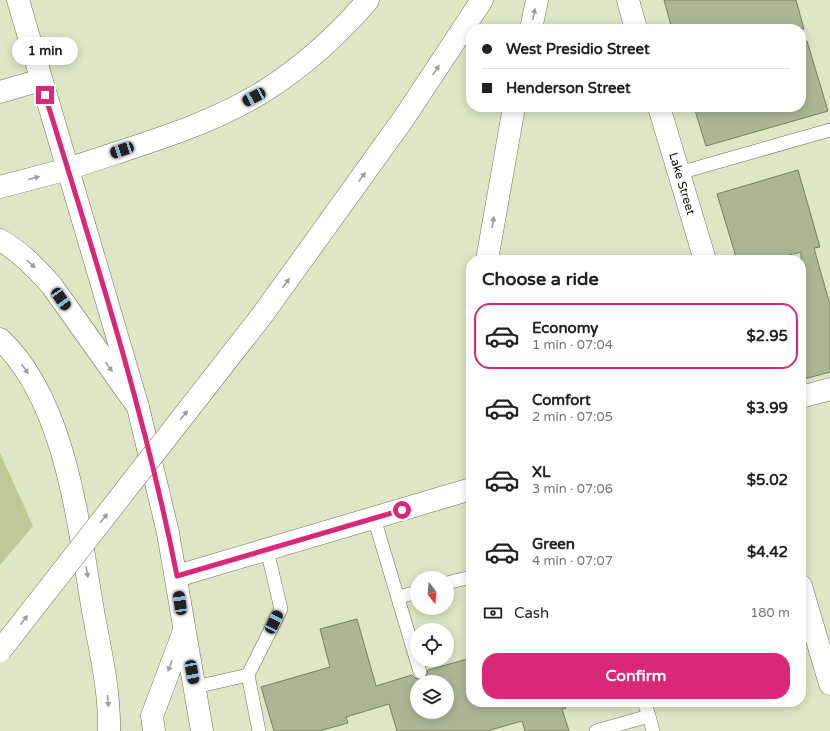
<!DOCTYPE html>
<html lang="en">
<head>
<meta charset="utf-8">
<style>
	body { margin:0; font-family:"Varela Round",sans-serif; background:#f2f2f2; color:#202124; height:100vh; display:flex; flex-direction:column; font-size:15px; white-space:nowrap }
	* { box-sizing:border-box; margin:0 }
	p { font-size:13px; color:#757577 }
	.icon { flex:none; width:22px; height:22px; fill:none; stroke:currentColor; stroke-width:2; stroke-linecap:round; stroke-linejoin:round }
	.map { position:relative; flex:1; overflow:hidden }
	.panel { position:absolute; left:466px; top:255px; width:340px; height:452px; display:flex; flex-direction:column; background:#fff; border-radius:16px; box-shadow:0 2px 10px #0003 }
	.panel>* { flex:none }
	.banner { position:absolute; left:466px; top:24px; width:340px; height:88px; border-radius:16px; box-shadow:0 2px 10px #0003; display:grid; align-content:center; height:88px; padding:0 16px; background:#fff }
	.needle { width:26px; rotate:164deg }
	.buttons { position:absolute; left:410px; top:571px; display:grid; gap:8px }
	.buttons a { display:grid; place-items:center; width:44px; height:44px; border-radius:50%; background:#fff; box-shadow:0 2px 10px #0003; font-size:20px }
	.end { position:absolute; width:18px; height:18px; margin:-9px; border:5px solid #db2777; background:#fff; box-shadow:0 0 0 2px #fff }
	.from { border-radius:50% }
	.bubble { position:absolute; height:28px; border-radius:14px; background:#fff; box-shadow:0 2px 10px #0003; font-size:13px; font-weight:700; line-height:28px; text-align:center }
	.car { position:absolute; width:12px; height:24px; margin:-12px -6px; border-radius:5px; box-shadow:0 0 3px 1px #0007; background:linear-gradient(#222 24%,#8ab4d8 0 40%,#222 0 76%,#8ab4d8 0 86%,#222 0) }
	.banner b { display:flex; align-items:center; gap:14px; height:38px; font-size:15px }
	.banner b+b { border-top:1px solid #e0e0e0 }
	.banner i { width:10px; height:10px; background:#202124 }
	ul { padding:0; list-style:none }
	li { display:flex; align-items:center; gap:12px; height:66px; margin:0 8px 6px; padding:0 8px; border:2px solid transparent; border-radius:16px }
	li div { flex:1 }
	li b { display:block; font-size:15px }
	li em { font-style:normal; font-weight:700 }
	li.selected { border-color:#db2777 }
	li>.icon { width:36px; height:36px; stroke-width:1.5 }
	h2 { padding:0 16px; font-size:18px; line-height:48px }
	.pay { display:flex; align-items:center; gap:10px; height:44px; padding:0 16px; font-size:15px }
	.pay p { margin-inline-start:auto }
	.action { display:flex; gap:8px; margin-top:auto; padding:8px 16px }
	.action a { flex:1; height:46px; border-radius:16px; background:#db2777; color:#fff; font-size:16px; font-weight:700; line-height:46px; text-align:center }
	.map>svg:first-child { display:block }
	.green { fill:#beca96 }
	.building { fill:#adb596; stroke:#787f62; fill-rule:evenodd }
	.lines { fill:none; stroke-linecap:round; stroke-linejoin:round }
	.service-casing { stroke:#6c7256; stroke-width:14 }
	.minor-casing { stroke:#6c7256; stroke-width:23 }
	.tertiary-casing { stroke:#6c7256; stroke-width:23 }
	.secondary-casing { stroke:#6c7256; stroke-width:23 }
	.primary-casing { stroke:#6c7256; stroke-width:23 }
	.motorway-casing { stroke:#6c7256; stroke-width:23 }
	.service { stroke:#fff; stroke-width:13 }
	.minor { stroke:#fff; stroke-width:22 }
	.tertiary { stroke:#fff; stroke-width:22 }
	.secondary { stroke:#fff; stroke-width:22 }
	.primary { stroke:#fff; stroke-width:22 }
	.motorway { stroke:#fff; stroke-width:22 }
	.secondary-bridge-casing { stroke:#6c7256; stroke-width:23; stroke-linecap:butt }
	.secondary-bridge { stroke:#fff; stroke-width:22 }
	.oneway { fill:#9d9e9b }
	.route { stroke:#db2777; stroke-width:5 }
	.labels { text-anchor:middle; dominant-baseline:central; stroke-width:3; stroke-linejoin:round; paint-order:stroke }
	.street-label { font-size:12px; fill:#0b0d04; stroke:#dee6c6 }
</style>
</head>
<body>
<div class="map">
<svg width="830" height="731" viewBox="0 0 830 731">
	<rect width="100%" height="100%" fill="#dee6c6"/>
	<path class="green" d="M0,453L33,526L0,565Z"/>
	<g class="building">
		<path d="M664,0H796L804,29H672Z"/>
		<path d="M801,41H807L828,111L706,146L694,107H801Z"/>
		<path d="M798,170L820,247L814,248L830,305V372L801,380V252L770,260H737L717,194Z"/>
		<path d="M357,619L376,686L412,675L415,678L422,680L426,677L428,670L471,658V702H565L566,708L562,709L569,731H525L522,721L487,731H397L389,704L346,717L348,723L319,731H274L261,687L330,667L320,629ZM417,682H447V712H417Z"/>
	</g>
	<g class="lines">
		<g class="service-casing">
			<g id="service">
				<path d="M679,173L830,130"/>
				<path d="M374,518L420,672"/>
				<path d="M447,583L471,577"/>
				<path d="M399,597L417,592"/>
				<path d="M195,687L248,675"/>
				<path d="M644,702L649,716"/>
				<path d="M259,731L248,675L281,609L267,550"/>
				<path d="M596,731L649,716L653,731"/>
			</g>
		</g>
		<g class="minor-casing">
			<g id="minor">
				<path d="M628,0L636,29"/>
				<path d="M0,92L41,80"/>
				<path id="s1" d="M659,107L705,260"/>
				<path d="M801,397L830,389"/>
				<path d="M177,576L471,489"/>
				<path d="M801,586L830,684"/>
			</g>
		</g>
		<g class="tertiary-casing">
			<path id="tertiary" d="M68,169C134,146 206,128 266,90C303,66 339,34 368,0"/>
		</g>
		<g class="secondary-casing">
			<g id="secondary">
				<path d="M531,29L537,0"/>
				<path d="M487,260L514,107"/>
				<path d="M263,314L404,118L482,0"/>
			</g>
		</g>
		<g class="primary-casing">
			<g id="primary">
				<path d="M18,0L138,407L168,533L202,731"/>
				<path d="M154,731L152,716L184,631"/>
			</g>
		</g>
		<g class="motorway-casing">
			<g id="motorway">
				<path d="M0,187L68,169"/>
				<path d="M0,240C20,251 37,269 52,286L138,407"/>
				<path d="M0,339C65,400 78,521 92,605C99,646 110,689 109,731"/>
			</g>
		</g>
		<use href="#service" class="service"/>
		<use href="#minor" class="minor"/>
		<use href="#tertiary" class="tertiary"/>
		<use href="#secondary" class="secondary"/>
		<use href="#primary" class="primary"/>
		<use href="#motorway" class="motorway"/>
		<g class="secondary-bridge-casing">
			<path id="secondary-bridge" d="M0,651L263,314"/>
		</g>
		<use href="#secondary-bridge" class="secondary-bridge"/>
	</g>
	<defs><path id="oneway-solid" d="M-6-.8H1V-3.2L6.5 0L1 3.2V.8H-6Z"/></defs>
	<g class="oneway">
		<use href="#oneway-solid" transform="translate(534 14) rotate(-78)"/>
		<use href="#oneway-solid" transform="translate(436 70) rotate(-56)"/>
		<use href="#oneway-solid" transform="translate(362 177) rotate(-54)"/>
		<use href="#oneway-solid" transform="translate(34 178) rotate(-15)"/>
		<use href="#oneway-solid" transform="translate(493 222) rotate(-80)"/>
		<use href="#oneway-solid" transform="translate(31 264) rotate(42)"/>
		<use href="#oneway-solid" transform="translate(286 283) rotate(-54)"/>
		<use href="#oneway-solid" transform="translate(109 367) rotate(54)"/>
		<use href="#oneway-solid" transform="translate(25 369) rotate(55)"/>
		<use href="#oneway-solid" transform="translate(184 415) rotate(-52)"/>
		<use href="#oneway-solid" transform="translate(104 518) rotate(-52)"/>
		<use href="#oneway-solid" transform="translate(87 572) rotate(80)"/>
		<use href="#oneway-solid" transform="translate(24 620) rotate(-52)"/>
		<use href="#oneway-solid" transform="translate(170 666) rotate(110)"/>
		<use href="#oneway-solid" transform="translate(108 701) rotate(85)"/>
	</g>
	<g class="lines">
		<path class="route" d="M45,95C94,254 145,413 177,576L402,510"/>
	</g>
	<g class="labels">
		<g class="street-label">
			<text stroke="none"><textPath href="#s1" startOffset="80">Lake Street</textPath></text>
		</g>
	</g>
</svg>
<div class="buttons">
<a><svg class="needle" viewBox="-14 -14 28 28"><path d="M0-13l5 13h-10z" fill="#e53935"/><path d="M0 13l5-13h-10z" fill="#757577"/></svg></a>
<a><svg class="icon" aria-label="locate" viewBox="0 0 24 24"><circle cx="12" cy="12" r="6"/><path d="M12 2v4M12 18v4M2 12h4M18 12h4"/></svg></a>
<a><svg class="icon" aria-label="layers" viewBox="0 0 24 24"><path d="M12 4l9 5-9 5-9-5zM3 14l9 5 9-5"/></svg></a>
</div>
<i class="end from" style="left:402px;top:510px"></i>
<i class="end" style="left:45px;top:95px"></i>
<div class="bubble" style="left:12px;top:37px;width:66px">1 min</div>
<i class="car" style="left:254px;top:97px;rotate:242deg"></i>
<i class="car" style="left:122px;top:150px;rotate:251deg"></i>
<i class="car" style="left:61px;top:299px;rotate:145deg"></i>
<i class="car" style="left:180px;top:603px;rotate:352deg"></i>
<i class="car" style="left:274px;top:622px;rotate:26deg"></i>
<i class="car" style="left:192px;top:672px;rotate:169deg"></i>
<div class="banner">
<b><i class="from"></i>West Presidio Street</b>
<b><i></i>Henderson Street</b>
</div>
<section class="panel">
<h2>Choose a ride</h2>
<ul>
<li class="selected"><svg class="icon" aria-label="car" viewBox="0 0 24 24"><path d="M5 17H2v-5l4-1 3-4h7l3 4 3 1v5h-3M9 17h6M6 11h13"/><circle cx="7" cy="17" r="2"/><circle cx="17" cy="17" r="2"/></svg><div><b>Economy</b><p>1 min · 07:04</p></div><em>$2.95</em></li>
<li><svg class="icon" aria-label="car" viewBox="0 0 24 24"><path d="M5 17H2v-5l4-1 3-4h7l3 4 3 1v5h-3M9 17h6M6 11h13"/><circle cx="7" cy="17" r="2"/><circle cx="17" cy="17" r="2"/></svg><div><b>Comfort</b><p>2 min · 07:05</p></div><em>$3.99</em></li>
<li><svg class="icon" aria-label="car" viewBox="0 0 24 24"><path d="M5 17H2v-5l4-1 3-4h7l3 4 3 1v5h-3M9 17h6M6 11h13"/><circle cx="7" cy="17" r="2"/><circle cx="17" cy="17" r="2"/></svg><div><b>XL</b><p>3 min · 07:06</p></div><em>$5.02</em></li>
<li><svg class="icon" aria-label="car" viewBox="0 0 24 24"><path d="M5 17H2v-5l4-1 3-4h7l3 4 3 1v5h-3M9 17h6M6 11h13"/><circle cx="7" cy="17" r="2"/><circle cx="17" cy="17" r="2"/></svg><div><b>Green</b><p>4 min · 07:07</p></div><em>$4.42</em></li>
</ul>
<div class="pay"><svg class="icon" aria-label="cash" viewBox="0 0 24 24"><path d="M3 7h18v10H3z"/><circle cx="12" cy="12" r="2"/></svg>Cash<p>180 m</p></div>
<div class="action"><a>Confirm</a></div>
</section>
</div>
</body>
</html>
